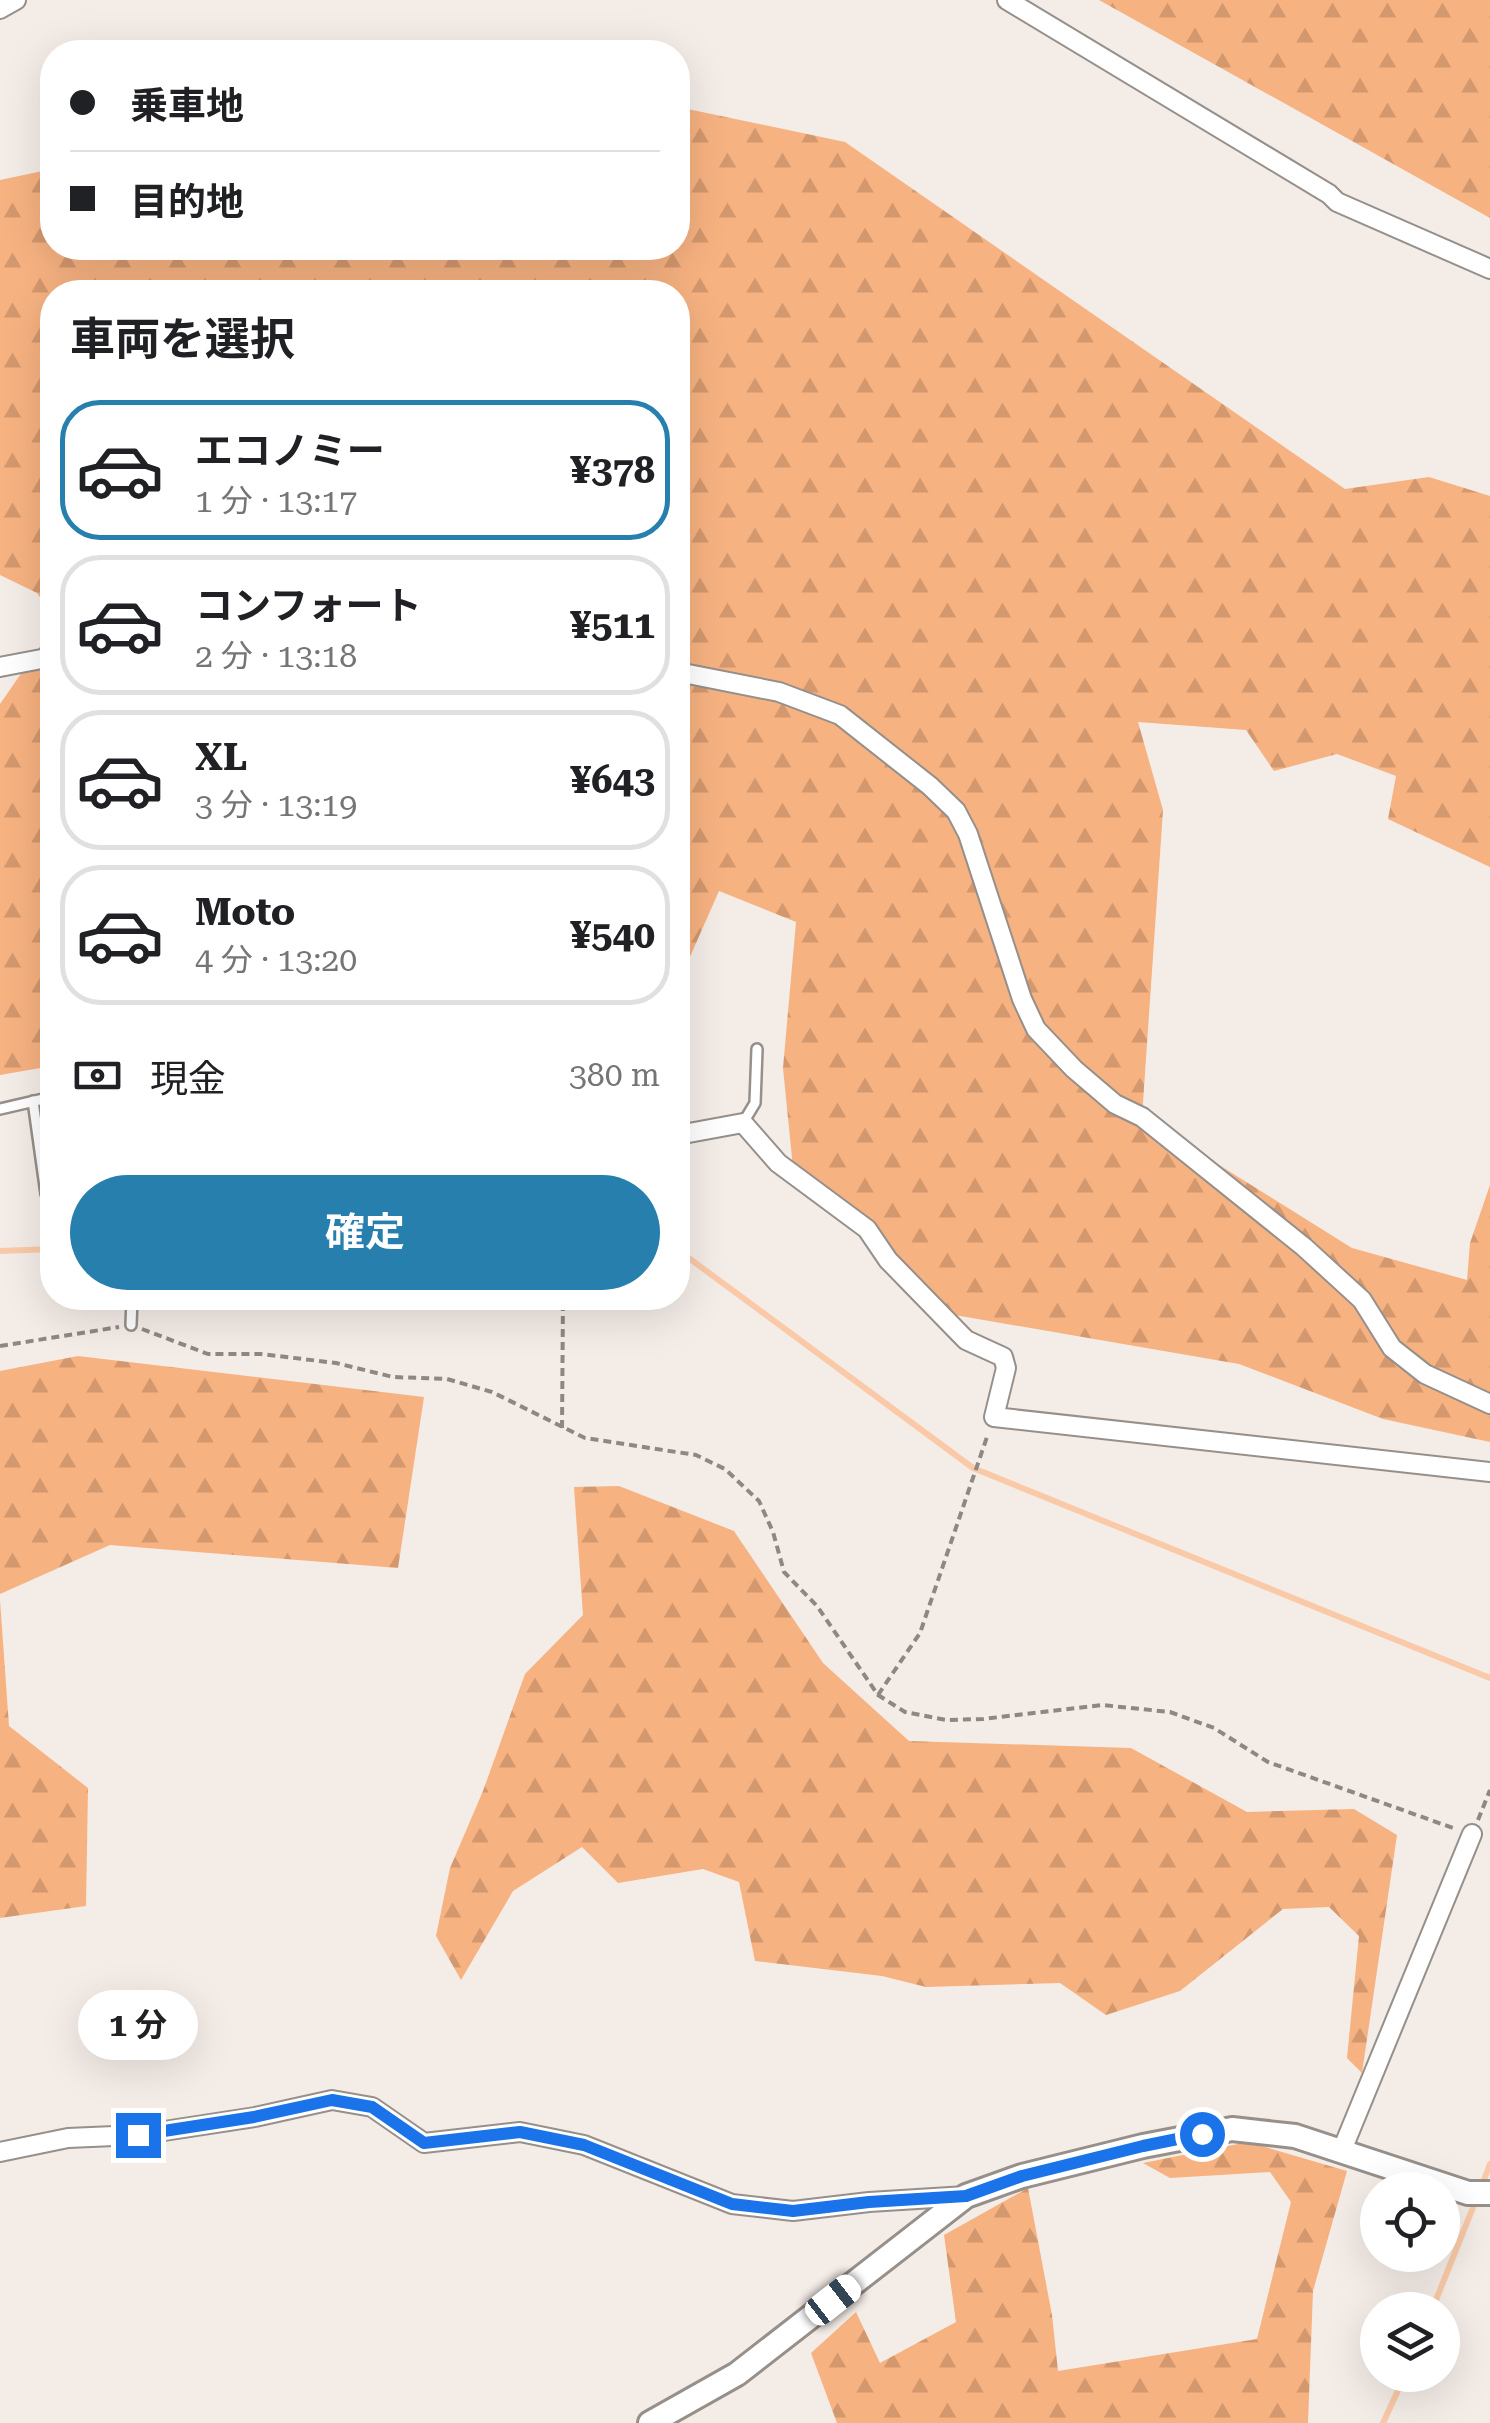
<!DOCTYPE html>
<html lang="ja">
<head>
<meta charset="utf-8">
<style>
	body { margin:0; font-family:"Roboto Serif","Noto Sans JP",serif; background:#f6f6f6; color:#202124; height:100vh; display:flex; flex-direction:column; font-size:38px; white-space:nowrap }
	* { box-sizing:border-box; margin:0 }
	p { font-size:32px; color:#757577 }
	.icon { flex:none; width:55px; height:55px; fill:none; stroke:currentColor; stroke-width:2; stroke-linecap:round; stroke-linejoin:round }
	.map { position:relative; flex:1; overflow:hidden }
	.details { position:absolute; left:40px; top:280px; width:650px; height:1030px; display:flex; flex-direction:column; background:#fff; border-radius:40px; box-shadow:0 10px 40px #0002 }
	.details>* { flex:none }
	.banner { position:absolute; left:40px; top:40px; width:650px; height:220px; border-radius:40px; box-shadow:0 10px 40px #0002; display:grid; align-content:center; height:220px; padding:0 30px; background:#fff }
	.buttons { position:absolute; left:1360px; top:2172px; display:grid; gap:20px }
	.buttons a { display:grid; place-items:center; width:100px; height:100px; border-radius:50%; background:#fff; box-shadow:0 10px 40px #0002; font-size:50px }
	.end { position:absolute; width:45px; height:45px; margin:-22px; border:12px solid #1a73e8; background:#fff; box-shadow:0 0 0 5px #fff }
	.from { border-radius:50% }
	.bubble { position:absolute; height:70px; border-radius:35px; background:#fff; box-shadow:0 10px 40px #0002; font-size:32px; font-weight:700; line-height:70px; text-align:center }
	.car { position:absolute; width:30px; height:60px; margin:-30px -15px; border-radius:12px; box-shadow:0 0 8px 2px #0007; background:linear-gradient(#fff 24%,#345 0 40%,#fff 0 76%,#345 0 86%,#fff 0) }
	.banner b { display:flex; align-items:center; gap:35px; height:95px; font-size:38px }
	.banner b+b { border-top:2px solid #e0e0e0 }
	.banner i { width:25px; height:25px; background:#202124 }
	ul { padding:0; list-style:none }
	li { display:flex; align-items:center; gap:30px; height:140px; margin:0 20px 15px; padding:0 10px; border:5px solid #e0e0e0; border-radius:40px }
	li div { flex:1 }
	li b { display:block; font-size:38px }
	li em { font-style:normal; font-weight:700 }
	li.selected { border-color:#267fad }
	li>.icon { width:90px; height:90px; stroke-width:1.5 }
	h2 { padding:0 30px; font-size:45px; line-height:120px }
	.pay { display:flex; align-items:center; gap:25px; height:110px; padding:0 30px; font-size:38px }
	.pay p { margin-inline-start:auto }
	.cta { display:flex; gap:20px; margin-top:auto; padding:20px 30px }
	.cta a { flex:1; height:115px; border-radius:60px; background:#267fad; color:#fff; font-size:40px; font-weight:700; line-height:115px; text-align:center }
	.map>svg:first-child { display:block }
	.forest { fill:url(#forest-firs) }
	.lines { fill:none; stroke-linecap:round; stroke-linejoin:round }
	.stream { stroke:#facaa8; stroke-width:6 }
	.service-casing { stroke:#968f8a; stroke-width:14 }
	.minor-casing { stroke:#968f8a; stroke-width:22 }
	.tertiary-casing { stroke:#968f8a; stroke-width:28 }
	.path { stroke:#8e8884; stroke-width:4; stroke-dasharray:8 5; stroke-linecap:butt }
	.service { stroke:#fff; stroke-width:9 }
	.minor { stroke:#fff; stroke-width:18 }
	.tertiary { stroke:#fff; stroke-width:22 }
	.route { stroke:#1a73e8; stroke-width:12 }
</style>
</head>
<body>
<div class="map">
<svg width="1490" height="2423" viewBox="0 0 1490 2423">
	<defs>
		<pattern id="forest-firs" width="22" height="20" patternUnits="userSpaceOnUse" patternTransform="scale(2.5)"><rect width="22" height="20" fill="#f7b281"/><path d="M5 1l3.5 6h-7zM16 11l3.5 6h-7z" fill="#d3986e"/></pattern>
	</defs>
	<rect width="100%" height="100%" fill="#f4ece7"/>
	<g class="forest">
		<path d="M1099,0H1490V218Z"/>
		<path d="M678,107L845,142L1345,489L1429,477L1490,496V867L1388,819L1396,776L1337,754L1274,771L1246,730L1138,722L1163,810L1142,1117L1352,1248L1467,1280L1470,1243L1490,1185V1442L1383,1419L1239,1364L949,1314L793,1168L783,1068L796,922L719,891L678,984V292H52V614L37,593L0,575V180L52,169V248H678Z"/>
		<path d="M52,629V1066L0,1075V704Z"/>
		<path d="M78,1356L424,1397L398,1568L110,1545L0,1594V1371Z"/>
		<path d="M619,1486L734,1531L823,1663L909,1741L1131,1748L1247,1812L1354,1809L1397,1835L1362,2073L1347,2058L1359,1936L1329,1907L1283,1909L1180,1991L1106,2015L1060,1983L926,1987L882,1976L755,1961L739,1882L703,1869L618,1883L582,1847L513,1891L461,1980L436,1936L450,1868L483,1791L525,1674L583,1615L574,1487Z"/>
		<path d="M0,1600L9,1726L88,1788L86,1906L0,1918Z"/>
		<path d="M1248,2142L1347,2171L1313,2291L1308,2423H837L811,2353L856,2312L880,2363L956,2322L944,2235L1028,2188L1052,2315L1058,2371L1257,2339L1291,2202L1270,2172L1170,2178L1143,2163Z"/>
	</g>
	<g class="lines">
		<g class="stream">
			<path d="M678,1250L973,1468L1490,1678"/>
			<path d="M0,1251L52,1249"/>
			<path d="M1481,2188L1490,2164"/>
			<path d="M1432,2310L1476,2200"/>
			<path d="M1383,2423L1405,2375"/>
		</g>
		<g class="service-casing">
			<g id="service">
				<path d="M33,1101L46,1194"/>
				<path d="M0,1109L52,1097"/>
				<path d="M743,1123L755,1103L757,1049"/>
				<path d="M131,1325L132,1298"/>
			</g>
		</g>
		<g class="minor-casing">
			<g id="minor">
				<path d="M1007,0L1329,194L1337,202L1490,269"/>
				<path d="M0,9L16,0"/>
				<path d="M0,667L52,657"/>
				<path d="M678,672L779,692L840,715L930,786L956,811L968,834L1022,999L1036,1029L1074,1069L1115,1104L1142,1117L1304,1247L1362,1300L1392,1348L1425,1374L1490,1404"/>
				<path d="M678,1135L743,1123L778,1163L867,1229L888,1260L966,1340L1003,1357L1006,1368L994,1417L1490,1472"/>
				<path d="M1342,2150L1472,1834"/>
				<path d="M0,2152L68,2138L138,2135L255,2117L332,2100L372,2107L424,2143L520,2132L584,2145L732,2204L793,2211L869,2202L966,2196"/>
			</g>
		</g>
		<g class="tertiary-casing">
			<path id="tertiary" d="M650,2423L737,2374L966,2196L1022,2176L1143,2146L1232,2129L1295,2136L1468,2193H1490"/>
		</g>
		<g class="path">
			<path d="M142,1329L208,1354H261L336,1363L393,1377L447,1379L492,1392L585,1438L696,1455L725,1469L759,1501L773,1532L784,1572L817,1606L878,1695L905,1712L946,1720L983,1719L1102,1705L1170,1712L1214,1728L1268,1762L1453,1828"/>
			<path d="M0,1346L119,1327"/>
			<path d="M562,1428L563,1298"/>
			<path d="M878,1695L920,1633L988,1434"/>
			<path d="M1478,1820L1490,1790"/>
		</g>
		<use href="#service" class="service"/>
		<use href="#minor" class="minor"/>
		<use href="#tertiary" class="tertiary"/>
	</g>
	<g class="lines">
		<path class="route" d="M138,2135L254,2117L332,2100L372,2107L424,2143L520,2132L584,2145L732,2204L793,2211L869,2202L966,2196L1022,2176L1143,2146L1202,2134"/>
	</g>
</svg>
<div class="buttons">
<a><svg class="icon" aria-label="locate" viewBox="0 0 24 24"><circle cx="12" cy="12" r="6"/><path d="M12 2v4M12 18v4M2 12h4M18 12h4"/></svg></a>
<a><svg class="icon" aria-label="layers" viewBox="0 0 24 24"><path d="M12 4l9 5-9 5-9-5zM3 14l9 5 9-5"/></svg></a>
</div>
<i class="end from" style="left:1202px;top:2134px"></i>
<i class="end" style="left:138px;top:2135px"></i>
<div class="bubble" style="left:78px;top:1990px;width:120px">1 分</div>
<i class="car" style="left:833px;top:2300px;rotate:52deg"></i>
<div class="banner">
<b><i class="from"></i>乗車地</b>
<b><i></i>目的地</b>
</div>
<section class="details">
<h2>車両を選択</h2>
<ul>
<li class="selected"><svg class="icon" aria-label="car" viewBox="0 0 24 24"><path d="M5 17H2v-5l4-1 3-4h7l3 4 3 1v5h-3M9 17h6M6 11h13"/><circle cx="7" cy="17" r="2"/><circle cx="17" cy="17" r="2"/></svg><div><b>エコノミー</b><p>1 分 · 13:17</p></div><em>¥378</em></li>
<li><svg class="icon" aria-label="car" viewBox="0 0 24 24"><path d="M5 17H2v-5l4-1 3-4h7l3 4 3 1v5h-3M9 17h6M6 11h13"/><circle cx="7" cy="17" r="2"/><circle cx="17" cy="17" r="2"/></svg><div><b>コンフォート</b><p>2 分 · 13:18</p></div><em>¥511</em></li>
<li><svg class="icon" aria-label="car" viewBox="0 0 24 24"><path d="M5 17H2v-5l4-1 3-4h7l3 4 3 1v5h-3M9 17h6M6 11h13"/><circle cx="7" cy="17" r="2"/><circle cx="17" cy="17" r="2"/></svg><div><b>XL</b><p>3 分 · 13:19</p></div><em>¥643</em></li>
<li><svg class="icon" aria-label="car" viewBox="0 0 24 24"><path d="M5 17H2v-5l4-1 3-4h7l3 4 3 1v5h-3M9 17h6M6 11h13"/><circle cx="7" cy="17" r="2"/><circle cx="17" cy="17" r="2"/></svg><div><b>Moto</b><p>4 分 · 13:20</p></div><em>¥540</em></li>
</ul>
<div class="pay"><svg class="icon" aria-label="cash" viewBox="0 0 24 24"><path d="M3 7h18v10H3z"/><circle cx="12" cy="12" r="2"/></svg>現金<p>380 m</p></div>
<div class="cta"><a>確定</a></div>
</section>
</div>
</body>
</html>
